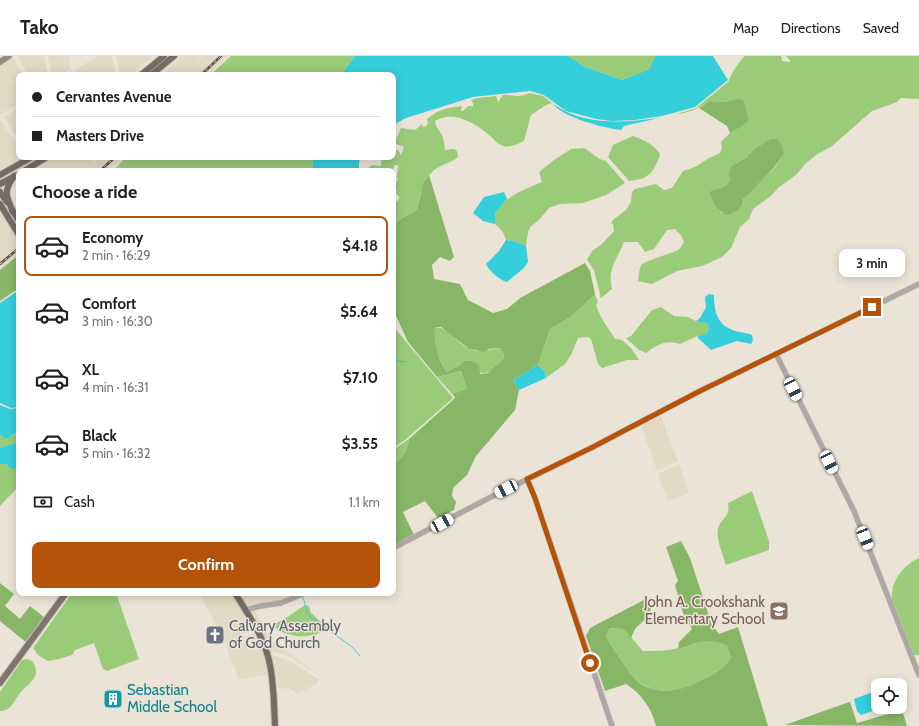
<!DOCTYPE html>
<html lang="en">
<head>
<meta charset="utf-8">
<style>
	body { margin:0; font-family:Cabin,sans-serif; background:#f2f2f2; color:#202124; height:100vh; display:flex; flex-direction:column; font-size:15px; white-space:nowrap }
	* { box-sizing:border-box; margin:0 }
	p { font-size:13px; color:#757577 }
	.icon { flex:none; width:22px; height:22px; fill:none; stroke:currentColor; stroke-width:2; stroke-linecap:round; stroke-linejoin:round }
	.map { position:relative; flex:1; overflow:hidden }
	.side { position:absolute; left:16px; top:112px; width:380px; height:428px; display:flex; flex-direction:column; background:#fff; border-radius:8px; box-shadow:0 2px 10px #0003 }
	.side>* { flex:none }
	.top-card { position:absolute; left:16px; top:16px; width:380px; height:88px; border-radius:8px; box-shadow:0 2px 10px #0003; display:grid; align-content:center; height:88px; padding:0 16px; background:#fff }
	.tools { position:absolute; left:871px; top:622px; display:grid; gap:8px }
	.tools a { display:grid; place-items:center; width:36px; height:36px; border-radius:8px; background:#fff; box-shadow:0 2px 10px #0003; font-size:20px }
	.end { position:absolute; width:18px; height:18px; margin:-9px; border:5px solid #b45309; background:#fff; box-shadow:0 0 0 2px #fff }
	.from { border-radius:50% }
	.bubble { position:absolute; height:28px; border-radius:8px; background:#fff; box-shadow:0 2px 10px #0003; font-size:13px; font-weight:700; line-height:28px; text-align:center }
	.car { position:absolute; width:12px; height:24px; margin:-12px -6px; border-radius:5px; box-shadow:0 0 3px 1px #0007; background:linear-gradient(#fff 24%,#345 0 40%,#fff 0 76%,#345 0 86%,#fff 0) }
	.top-card b { display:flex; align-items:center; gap:14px; height:38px; font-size:15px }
	.top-card b+b { border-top:1px solid #e0e0e0 }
	.top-card i { width:10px; height:10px; background:#202124 }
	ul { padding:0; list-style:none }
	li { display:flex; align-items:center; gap:12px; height:60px; margin:0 8px 6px; padding:0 8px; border:2px solid transparent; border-radius:8px }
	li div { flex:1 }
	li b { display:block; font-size:15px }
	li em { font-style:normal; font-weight:700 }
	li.on { border-color:#b45309 }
	li>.icon { width:36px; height:36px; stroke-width:1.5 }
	h2 { padding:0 16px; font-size:18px; line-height:48px }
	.pay { display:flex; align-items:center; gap:10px; height:44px; padding:0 16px; font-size:15px }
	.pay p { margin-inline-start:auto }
	.button { display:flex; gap:8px; margin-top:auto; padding:8px 16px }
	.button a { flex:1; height:46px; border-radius:8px; background:#b45309; color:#fff; font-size:16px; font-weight:700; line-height:46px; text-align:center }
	header { display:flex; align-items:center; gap:24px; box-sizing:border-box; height:56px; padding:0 20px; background:#fff; border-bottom:1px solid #e0e0e0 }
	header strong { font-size:19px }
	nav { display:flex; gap:22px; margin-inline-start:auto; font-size:14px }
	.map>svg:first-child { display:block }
	.built { fill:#e3d9c4 }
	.green { fill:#9acb79; fill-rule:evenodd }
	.forest { fill:#87b766; fill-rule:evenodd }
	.water { fill:#35cedb }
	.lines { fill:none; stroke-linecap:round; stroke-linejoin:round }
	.stream { stroke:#35cedb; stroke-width:1 }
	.tertiary-casing { stroke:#c7c1b5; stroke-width:6 }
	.secondary-casing { stroke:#c7c1b5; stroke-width:7 }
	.primary-casing { stroke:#c7c1b5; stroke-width:8 }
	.trunk-casing { stroke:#c7c1b5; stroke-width:8 }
	.tertiary { stroke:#aea7a4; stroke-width:5 }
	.secondary { stroke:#938984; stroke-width:5.5 }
	.primary { stroke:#80746e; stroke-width:6 }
	.trunk { stroke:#786b64; stroke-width:6 }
	.rail-casing { stroke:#55524a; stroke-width:2.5 }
	.rail { stroke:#ebe4d6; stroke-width:1; stroke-dasharray:3; stroke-linecap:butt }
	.route { stroke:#b45309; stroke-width:5 }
	.labels { text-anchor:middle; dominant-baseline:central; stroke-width:3; stroke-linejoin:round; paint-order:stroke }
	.education-label { font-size:15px; fill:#785e54; stroke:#ebe4d6; text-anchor:end }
	.worship-label { font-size:15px; fill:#5b616d; stroke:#ebe4d6; text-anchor:start }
	.culture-label { font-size:15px; fill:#0d838f; stroke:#ebe4d6; text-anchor:start }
</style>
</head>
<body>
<header>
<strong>Tako</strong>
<nav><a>Map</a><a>Directions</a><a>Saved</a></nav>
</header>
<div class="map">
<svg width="919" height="670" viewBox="0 0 919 670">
	<rect width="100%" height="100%" fill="#ebe4d6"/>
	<g class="built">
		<path d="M12,0L23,19H19V47L0,59V8Z"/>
		<path d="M17,0H44L48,19H28Z"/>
		<path d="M48,0H69L71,12L60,19H52Z"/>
		<path d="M97,0H112L116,19H77L76,14Z"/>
		<path d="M116,0H154L131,19H120Z"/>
		<path d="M183,0H198V2L202,1V0H228L208,19H164L163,17Z"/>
		<path d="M19,51V85L4,61Z"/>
		<path d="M0,63L19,93V101H23L0,114Z"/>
		<path d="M56,101H91L93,107L97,106L95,101H122L105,115H36Z"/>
		<path d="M0,156L19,187V199L0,214Z"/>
		<path d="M660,358L678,405L657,415L641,368Z"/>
		<path d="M679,408L689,437L668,445L658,418Z"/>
		<path d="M199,537H233L254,573L225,586Z"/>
		<path d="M238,537H291L293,541L281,545L246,552Z"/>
		<path d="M254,553L271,584L321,620L286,599L274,596L269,597L248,555Z"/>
		<path d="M256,576L266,599L269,618L239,624L226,589Z"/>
		<path d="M273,599L290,605L318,623V627L297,638L291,633L278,632L277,617H273L270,600Z"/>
	</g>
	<g class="green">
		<path d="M231,0H355L341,19H210Z"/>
		<path d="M568,0H655L651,13L622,24L585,11Z"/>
		<path d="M745,0H781L782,5L790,6V4L786,0H919V43L901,42L897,46L872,55L832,90L816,99L805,108L797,118L778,132L771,140L753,153L749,163L740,171L731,192L722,201L702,210L677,215L652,228L638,225C639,220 639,214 641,209C643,206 672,197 678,194C681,192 682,189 684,186L681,179L675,173L667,174L654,193L645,196L638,186H624C617,204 607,212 612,233L601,242L594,214L587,204L592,195L602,188L614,175L613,168L611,167L614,163L626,154L631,146L632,136L635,133L656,128L664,134L672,132L683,115L695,111L709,102L720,97L722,92L721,86L730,77L739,72L729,45L725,46L709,45C699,52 689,57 677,58L696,52L729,25C730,19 740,4 745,0ZM770,83H776L782,89L784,98L773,114L762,122L754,134L742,144V149L722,157L712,144L710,135L726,130L730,125L729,117L731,110L746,102L754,93Z"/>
		<path d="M530,37L543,40L552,47L546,49L531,59L524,85C517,88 509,93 501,89C496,87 493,82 489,79C474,67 454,54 435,65L436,70C443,80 444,81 445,94L454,93L457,95L458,101C453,106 445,107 439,111C422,120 421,138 417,154L399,164L393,172V149L400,142L396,137L397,134H393V123L395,126L398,124L397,121L398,109H395L392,115H368L367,113L372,109L381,110V103H383L384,101H393V94H398L401,99L404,91L396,88L395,86L401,72L415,74L422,68L424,71L426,70L428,67L427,63C439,53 447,52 462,50L461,55H463L468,50H473V47L471,44L478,42L496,40L498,46L503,39C516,38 516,43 530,37Z"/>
		<path d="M633,80C644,84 653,88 660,98C658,107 652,120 641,123C637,124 633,124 629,125L608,101L613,89Z"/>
		<path d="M584,92C592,96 597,103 605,105V104L625,127L606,139L583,147L560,148L549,152L539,164L531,170L528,176L526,190L517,186L506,184L503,176L495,168C495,164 494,159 496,156C505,140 526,133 542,126L539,116L554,104L571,93Z"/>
		<path d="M126,101H313V115H115V113Z"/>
		<path d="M595,238L598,246L596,249C600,261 608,272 615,283L622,284L631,292L639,304H627L602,312L598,308L591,283L587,281L578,282L571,299L565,308L546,322L545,316L538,309L550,273L572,260Z"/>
		<path d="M661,251L674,260L688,261L696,265L707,267L709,273L706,278L697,280L680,288C668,283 655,289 646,297L639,294L626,282L631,280L652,254Z"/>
		<path d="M393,270L453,342L405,384L393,392Z"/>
		<path d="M435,271C452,272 461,295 478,295C485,295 493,293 500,292L503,296L504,304C486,322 483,319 461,308L447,316C437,304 434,286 435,271Z"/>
		<path d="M461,315L467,333L452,338L437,321Z"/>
		<path d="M19,373V386L0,392V379C6,384 15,380 19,373Z"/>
		<path d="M409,383C408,394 403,403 393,408V394Z"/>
		<path d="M3,407L8,410L19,412V409V422L17,424L19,430L0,450V408Z"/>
		<path d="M752,435L769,485V494L726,509C723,499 714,479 719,470C724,460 730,461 728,447Z"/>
		<path d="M919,502V599H914L892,543C890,526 903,509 919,502Z"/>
		<path d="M72,537H116L139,603L107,615L103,613L94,587L75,594L72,599L59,603L48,605L38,599L33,592Z"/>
		<path d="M305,549L309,550L311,557L328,572C313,584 286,583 273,569L286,562Z"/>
		<path d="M610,572C613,572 617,571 620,572C626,573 638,590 643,595C655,595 667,595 678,592C699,588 706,579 727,590L731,602C724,614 712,619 700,625C681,634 660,640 642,628C635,624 628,614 624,608C617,598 610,590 606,579Z"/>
		<path d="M27,603L32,605C43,620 29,627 20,637C14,644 12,655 0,655V636L22,604Z"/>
	</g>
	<g class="forest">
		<path d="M739,43L743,44L748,60V65L739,72L730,77L727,70L699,52L709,45L725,46Z"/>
		<path d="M770,83H777L782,89L784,98L772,114L763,122L754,134L742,144V149L738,154L727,159C718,155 710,144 710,135L726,130L730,125L729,117L731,110L746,102L754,93Z"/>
		<path d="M429,119L454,201L450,205L440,201L432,209L434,223L460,228L468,244L493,257L507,253L520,242L585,207L590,215L595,238L572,260L550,273L538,309L513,324L519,334L515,354L476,400L467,419L453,432L452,440L456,446L454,454L438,462L425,445L403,456L414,479L393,490V408C403,403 408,394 409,383L454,343L455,341L452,338L467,333L461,315L437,321L408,286L393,253V172L399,164L417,154L423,128ZM435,271H441L469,293L485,296L489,293L500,292L503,296L504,303L488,317L480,318L479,309L471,305H465L461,308L447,316C437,304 434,285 435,271Z"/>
		<path d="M19,199V232L0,245V214Z"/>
		<path d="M681,485L690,502L712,569L719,578L738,571L768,670H656C652,653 641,637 626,628L605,635L586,580L590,572L644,544L651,549C651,561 646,562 638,570C634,573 633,578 631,582C624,572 622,572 610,572L606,579C610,590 617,598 624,608C628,614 635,624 641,628C660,640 681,634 700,625C712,619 724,614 731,602L727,590C708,580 697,587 678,593L679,586L692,573L683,557L675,529L678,525L677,522L666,491Z"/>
		<path d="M0,527L14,538L5,550L20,563L30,550L45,562L27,587L0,565Z"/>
		<path d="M849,646H850L857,667L902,654L907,670L785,669Z"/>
	</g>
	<g class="water">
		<path d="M355,0H568L585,11L622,24L650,13L655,0H713L728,24L695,51L662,60L635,64L612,65L596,63L566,55L544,39L530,35L473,41L406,62L393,69V19H341Z"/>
		<path d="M553,48C585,70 622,67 659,62L624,70L621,74C604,72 564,62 553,48Z"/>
		<path d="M313,101H361L359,106V115H313Z"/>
		<path d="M504,136L507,143L495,157V168L483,165L473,157L484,141Z"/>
		<path d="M506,184L517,186L526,190L528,206L524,212L507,226C501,225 488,214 486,208L499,195Z"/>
		<path d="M19,234V351L11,352L0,347V247Z"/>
		<path d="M709,238L714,239C714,259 719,272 740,276C744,277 748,277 752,279L753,284L751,288L737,285L711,294L699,283L697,280L706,278L709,273L707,267L696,265L700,262L706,251L705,241Z"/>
		<path d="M538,309L545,316L546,322L519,334L513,324Z"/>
		<path d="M0,349L10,353L19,352V373L17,376L8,382H5L0,379Z"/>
		<path d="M19,386V412L13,413L5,408H0V392Z"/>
		<path d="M878,629V651H885L861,659L857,655L854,643L873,636L874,634L870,631Z"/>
	</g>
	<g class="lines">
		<g class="stream">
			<path d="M393,304L406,306"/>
			<path d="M302,540C306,547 305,552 308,559L352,591L360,600"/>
		</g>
		<g class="tertiary-casing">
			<g id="tertiary">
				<path d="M776,298L854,455L919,619"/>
				<path d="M527,423L535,442L612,670"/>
				<path d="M393,492L491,441L591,392L698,336L919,228"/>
				<path d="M245,554L261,550L281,547L305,537"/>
			</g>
		</g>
		<g class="secondary-casing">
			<path id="secondary" d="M0,6L9,0"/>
		</g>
		<g class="primary-casing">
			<path id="primary" d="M0,627L66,537"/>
		</g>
		<g class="trunk-casing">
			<g id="trunk">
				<path d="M141,19L164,0"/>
				<path d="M151,19L174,0"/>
				<path d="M24,115L47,101"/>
				<path d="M0,119L32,101"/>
				<path d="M0,128L19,118"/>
				<path d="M0,136L7,146"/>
				<path d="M0,148L19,179"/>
				<path d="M12,154L19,165"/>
				<path d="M13,156C6,140 3,135 14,120"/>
				<path d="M235,537C249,560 265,582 270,609C274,628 274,650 275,670"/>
			</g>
		</g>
		<use href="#tertiary" class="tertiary"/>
		<use href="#secondary" class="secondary"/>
		<use href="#primary" class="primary"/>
		<use href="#trunk" class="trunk"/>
		<g class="rail-casing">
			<g id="rail">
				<path d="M201,19L221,0"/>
				<path d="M100,115L115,101"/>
				<path d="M0,208L19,192"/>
			</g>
		</g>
		<use href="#rail" class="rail"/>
	</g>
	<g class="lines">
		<path class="route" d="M590,607L535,442L527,423L591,392L698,336L872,251"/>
	</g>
	<defs>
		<g id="school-square" transform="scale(1)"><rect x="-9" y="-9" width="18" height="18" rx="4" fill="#8d6e63" stroke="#ebe4d6"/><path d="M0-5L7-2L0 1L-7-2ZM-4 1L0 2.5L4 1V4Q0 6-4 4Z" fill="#fff"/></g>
		<g id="church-square" transform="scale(1)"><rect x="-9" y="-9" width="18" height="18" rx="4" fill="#6b7280" stroke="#ebe4d6"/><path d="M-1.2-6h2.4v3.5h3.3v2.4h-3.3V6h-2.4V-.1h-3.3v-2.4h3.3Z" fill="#fff"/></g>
		<g id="building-square" transform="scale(1)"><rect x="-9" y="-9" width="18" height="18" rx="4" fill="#0f9aa8" stroke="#ebe4d6"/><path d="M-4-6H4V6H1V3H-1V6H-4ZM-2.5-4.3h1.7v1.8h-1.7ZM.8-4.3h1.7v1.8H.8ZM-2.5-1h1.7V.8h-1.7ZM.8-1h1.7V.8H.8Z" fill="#fff"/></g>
	</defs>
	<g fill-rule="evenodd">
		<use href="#school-square" x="779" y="555"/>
		<use href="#church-square" x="215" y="579"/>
		<use href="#building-square" x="113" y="643"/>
	</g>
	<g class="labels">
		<g class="education-label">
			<text x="765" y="546">John A. Crookshank<tspan x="765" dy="17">Elementary School</tspan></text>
		</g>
		<g class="worship-label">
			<text x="229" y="570">Calvary Assembly<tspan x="229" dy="17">of God Church</tspan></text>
		</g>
		<g class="culture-label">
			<text x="127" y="634">Sebastian<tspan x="127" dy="17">Middle School</tspan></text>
		</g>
	</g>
</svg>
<div class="tools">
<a><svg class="icon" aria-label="locate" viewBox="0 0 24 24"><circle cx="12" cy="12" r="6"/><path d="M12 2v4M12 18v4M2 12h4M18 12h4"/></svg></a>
</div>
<i class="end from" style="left:590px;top:607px"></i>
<i class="end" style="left:872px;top:251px"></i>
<div class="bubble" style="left:839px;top:193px;width:66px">3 min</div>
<i class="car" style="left:793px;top:333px;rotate:153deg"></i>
<i class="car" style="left:829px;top:406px;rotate:154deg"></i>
<i class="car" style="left:506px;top:433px;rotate:243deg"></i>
<i class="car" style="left:442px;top:467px;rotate:61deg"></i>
<i class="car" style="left:865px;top:482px;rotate:158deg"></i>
<div class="top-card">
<b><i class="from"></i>Cervantes Avenue</b>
<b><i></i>Masters Drive</b>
</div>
<section class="side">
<h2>Choose a ride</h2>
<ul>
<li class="on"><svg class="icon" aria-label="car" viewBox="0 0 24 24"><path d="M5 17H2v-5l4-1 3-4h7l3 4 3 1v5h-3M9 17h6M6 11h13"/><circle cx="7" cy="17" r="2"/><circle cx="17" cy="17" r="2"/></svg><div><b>Economy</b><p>2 min · 16:29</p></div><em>$4.18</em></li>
<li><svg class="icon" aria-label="car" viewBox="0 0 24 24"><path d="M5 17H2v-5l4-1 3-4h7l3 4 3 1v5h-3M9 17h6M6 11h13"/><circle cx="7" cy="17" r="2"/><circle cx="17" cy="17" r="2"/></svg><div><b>Comfort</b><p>3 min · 16:30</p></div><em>$5.64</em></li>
<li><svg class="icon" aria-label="car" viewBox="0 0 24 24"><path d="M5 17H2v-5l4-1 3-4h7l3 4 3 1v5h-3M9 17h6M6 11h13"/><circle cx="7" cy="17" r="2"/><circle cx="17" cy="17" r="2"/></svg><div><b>XL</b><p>4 min · 16:31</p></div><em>$7.10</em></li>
<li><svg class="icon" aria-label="car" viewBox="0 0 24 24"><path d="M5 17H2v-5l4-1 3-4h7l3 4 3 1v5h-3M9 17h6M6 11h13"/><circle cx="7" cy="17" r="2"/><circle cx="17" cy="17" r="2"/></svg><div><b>Black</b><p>5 min · 16:32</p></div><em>$3.55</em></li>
</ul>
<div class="pay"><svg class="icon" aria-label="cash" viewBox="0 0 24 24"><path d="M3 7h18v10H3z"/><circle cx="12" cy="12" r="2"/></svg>Cash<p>1.1 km</p></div>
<div class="button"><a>Confirm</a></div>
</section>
</div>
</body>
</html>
